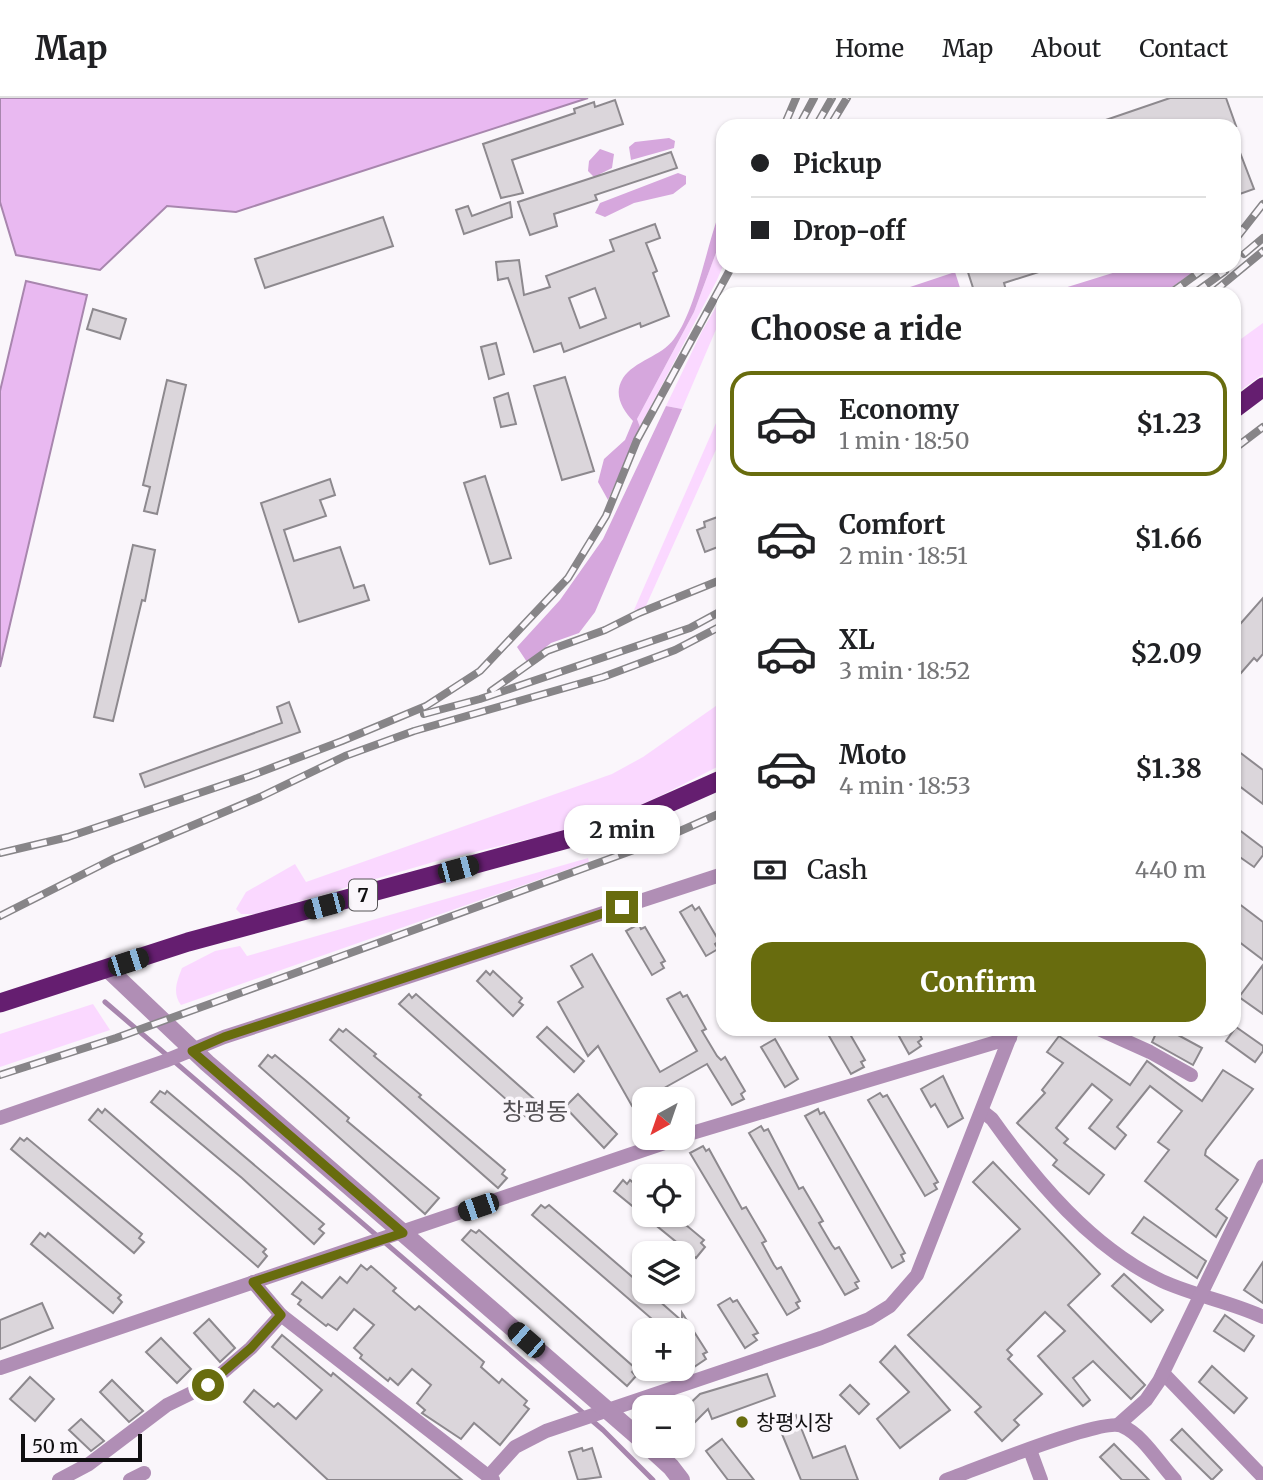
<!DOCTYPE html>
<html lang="en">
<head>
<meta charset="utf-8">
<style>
	body { margin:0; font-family:Merriweather,"Noto Sans KR",serif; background:#f6f6f6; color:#202124; height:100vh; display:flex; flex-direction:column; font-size:26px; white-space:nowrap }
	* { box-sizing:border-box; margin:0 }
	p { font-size:23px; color:#757577 }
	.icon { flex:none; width:38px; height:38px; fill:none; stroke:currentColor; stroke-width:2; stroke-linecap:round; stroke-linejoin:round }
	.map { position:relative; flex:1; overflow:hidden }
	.side { position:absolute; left:716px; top:189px; width:525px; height:749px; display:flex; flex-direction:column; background:#fff; border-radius:21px; box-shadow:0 2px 5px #0004 }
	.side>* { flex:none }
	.top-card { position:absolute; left:716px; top:21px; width:525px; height:154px; border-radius:21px; box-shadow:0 2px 5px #0004; display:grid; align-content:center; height:154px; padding:0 35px; background:#fff }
	.needle { width:46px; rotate:220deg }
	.controls { position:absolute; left:632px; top:989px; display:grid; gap:14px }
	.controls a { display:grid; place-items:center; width:63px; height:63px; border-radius:14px; background:#fff; box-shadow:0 2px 5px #0004; font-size:35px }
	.scale { position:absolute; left:21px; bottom:18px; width:121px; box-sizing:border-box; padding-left:7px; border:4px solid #100f11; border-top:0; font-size:19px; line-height:24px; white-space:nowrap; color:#100f11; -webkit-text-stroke:5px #faf6fb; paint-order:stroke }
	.end { position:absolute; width:32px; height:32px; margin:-16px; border:9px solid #686c0e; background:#fff; box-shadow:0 0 0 4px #fff }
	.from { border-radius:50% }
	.bubble { position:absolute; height:49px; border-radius:21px; background:#fff; box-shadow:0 2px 5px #0004; font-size:23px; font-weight:700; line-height:49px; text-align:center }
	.car { position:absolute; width:21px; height:42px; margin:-21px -10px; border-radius:9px; box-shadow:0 0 5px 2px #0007; background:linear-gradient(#222 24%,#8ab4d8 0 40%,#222 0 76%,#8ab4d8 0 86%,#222 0) }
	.top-card b { display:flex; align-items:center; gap:24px; height:66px; font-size:26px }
	.top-card b+b { border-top:2px solid #e0e0e0 }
	.top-card i { width:18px; height:18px; background:#202124 }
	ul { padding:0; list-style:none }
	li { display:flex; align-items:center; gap:21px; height:105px; margin:0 14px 10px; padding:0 21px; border:4px solid transparent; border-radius:21px }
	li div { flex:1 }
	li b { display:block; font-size:26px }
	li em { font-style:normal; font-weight:700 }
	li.active { border-color:#686c0e }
	li>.icon { width:63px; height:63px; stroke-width:1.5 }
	h2 { padding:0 35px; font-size:32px; line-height:84px }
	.pay { display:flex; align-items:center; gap:18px; height:77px; padding:0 35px; font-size:26px }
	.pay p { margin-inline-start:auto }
	.action { display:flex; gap:14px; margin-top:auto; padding:14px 35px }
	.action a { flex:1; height:80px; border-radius:21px; background:#686c0e; color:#fff; font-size:28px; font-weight:700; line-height:80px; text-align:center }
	header { display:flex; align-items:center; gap:42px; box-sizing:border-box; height:98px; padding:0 35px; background:#fff; border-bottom:2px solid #e0e0e0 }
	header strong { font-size:33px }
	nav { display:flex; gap:38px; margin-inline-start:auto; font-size:24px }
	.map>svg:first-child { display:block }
	.green { fill:#fad8ff }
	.forest { fill:#d6a7dd }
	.water { fill:#e9b9f1; stroke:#a886ae; stroke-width:2 }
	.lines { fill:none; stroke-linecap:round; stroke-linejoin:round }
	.stream { stroke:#a886ae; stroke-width:5 }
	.building { fill:#dbd6db; stroke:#8d898e; stroke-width:2; fill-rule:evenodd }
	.minor { stroke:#b08eb5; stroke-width:14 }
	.tertiary { stroke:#b08eb5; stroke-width:18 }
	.trunk { stroke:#651e70; stroke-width:19 }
	.rail-casing { stroke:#878588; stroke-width:8 }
	.rail { stroke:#faf6fb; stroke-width:5; stroke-dasharray:16; stroke-linecap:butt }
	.route { stroke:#686c0e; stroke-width:9 }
	.poi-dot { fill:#686c0e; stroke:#faf6fb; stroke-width:2.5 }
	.labels { text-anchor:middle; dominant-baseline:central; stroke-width:7; stroke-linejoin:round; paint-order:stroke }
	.shield { fill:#faf6fb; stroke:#565457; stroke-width:2 }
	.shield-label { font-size:19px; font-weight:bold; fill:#100f11 }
	.poi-label { font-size:21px; fill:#100f11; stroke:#faf6fb; text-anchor:start }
	.quarter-label { font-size:24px; fill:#545155; stroke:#faf6fb }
</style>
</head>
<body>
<header>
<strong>Map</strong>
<nav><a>Home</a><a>Map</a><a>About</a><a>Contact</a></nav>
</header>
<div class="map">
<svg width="1263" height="1382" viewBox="0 0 1263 1382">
	<rect width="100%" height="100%" fill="#faf6fb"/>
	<g class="green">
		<path d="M723,136V168L717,182L640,329L637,321L694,214Z"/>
		<path d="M723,197V215L682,311L666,308L702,233Z"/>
		<path d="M1263,225V276L1234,297V246Z"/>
		<path d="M723,309V336L645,510L634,512Z"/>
		<path d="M723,603V666L660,698L618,717L575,730L437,763L255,816H241L236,811L246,794L295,766L306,784L612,676L643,659Z"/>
		<path d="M588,760L589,764L181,907C172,895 177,883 182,870L215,853L240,848L247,858Z"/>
		<path d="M93,906L110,932L0,969V936Z"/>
	</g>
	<g class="forest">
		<path d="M669,40L675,43L674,50L631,62L629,49L635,44Z"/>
		<path d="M600,51L614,56L612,70L600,76L598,83L588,73L589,63Z"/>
		<path d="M678,75L686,78V86L673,96L634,105L605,119L595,115L600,105Z"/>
		<path d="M723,105V136L694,214L637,321L640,329L608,402L598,384L604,361L625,342L633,323C622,311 613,296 623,280C634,263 662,258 674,241C697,211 707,143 723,105Z"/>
		<path d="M1166,168H1202L1162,196H1045L1119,173L1141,174Z"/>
		<path d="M955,174L962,196H893L892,195Z"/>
		<path d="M666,308L682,311L595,514L579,535L551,545L527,564L517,549L560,502L603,441Z"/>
	</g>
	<g class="water">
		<path d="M0,0H588L236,114L167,108L100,172L16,157L0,104Z"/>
		<path d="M26,183L87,197L0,569V293Z"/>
	</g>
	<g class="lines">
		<path class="stream" d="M105,904L603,1332L653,1382"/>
	</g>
	<g class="building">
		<path d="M1170,0H1226L1236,28H1094V26Z"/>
		<path d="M615,2L623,26L512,62L523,95L501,100L483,46L575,15L574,11L594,4L595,9Z"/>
		<path d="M1234,39L1254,91L1234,98Z"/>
		<path d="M671,54L677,70L595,97L597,102L554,116L557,128L530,137L518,104Z"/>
		<path d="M510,104L512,119L464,136L456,112L468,108L472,118Z"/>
		<path d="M383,119L393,148L265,190L255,161Z"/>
		<path d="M655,126L660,140L646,145L657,173L653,175L669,218L641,229L640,225L564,254L561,245L534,254L508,180L498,182L496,164L519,162L524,197L550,189L546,178L614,153L610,142ZM595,190L606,220L580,230L569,200Z"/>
		<path d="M966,168H1047L1048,171L1004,185L1007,196H975Z"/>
		<path d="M93,211L126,221L120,241L87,231Z"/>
		<path d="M496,245L504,276L489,281L481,249Z"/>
		<path d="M565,279L594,373L562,382L534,288Z"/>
		<path d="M167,282L186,287L157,416L144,413L150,389L143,387Z"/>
		<path d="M508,295L516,326L501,329L494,300Z"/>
		<path d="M485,378L511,460L490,466L464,385Z"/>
		<path d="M330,381L335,397L320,402L326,418L284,432L294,463L340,449L354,490L364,487L369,502L299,524L261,405Z"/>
		<path d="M723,417V447L705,454L697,432L705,429L704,424Z"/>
		<path d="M133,447L155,452L145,503L142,502L113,623L94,619Z"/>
		<path d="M1263,500V556L1257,563L1254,560L1234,583V533Z"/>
		<path d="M289,604L300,634L145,689L140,676L282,625L277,609Z"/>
		<path d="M1234,650L1263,672V706L1234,684Z"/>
		<path d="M1234,728L1263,750V757L1254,769L1234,755Z"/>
		<path d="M1234,802L1263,824V862L1234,840Z"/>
		<path d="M692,807L695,812L699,809L719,843L715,846L718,851L706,858L680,814Z"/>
		<path d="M639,826L641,831L645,829L665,863L661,865L664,870L652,877L626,833Z"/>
		<path d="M592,856L660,974L697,953L667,901L680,894L683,899L687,897L706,931L702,933L717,958L721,962L725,959L745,993L741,996L744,1001L732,1007L707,966L632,1008L598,948L588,958L558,904L583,889L571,868Z"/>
		<path d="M1263,867V916L1239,899Z"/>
		<path d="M486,873L490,877L493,873L522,900L519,904L523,907L513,918L477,883Z"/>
		<path d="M409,896L412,900L416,896L534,1001L531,1005L535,1008L526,1019L399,906Z"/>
		<path d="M547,929L584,963L574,974L537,939Z"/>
		<path d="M1236,929L1263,948V953L1255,964L1226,943Z"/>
		<path d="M339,931L343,934L346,931L376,956L374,958L421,997L419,999L505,1072L502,1076L507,1080L498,1090L330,942Z"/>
		<path d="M825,931H847L865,962L861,964L864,969L851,976Z"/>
		<path d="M895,931H917L922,941L918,944L921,948L909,956Z"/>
		<path d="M1158,931H1167L1202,950L1193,967L1152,944Z"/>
		<path d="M1059,938L1130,987L1147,963L1202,1003L1223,972L1253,991L1206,1052L1205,1057L1238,1082L1216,1111L1227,1120L1216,1139L1145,1083L1169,1052L1158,1044L1182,1013L1150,988L1117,1029L1126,1037L1115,1051L1089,1030L1112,1002L1092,986L1056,1030L1068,1041L1064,1045L1104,1077L1089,1096L1053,1067L1057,1062L1017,1025L1045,995L1042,992L1063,965L1047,954Z"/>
		<path d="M775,941L798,981L785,989L761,949Z"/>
		<path d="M268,957L272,960L275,957L305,982L349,1020L347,1023L439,1100L425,1116L259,968Z"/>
		<path d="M943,978L963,1020L948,1029L935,1006L931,1009L921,991Z"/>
		<path d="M160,993L165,996L167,993L324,1126L319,1131L324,1135L314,1146L242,1080L151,1004Z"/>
		<path d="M880,995L883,999L887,997L938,1084L934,1086L937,1091L925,1098L868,1002Z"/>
		<path d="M578,996L617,1036L604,1050L565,1009Z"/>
		<path d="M98,1011L102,1015L105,1011L266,1151L263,1154L267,1158L258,1169L89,1022Z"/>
		<path d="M818,1011L820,1016L824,1014L905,1155L901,1157L904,1163L892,1170L805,1018Z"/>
		<path d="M761,1028L764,1033L768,1031L799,1091L803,1089L823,1123L819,1125L832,1147L835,1151L839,1149L859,1183L855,1185L858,1190L845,1197L749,1035Z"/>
		<path d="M20,1040L24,1043L27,1040L142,1136L139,1140L144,1144L134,1155L11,1051Z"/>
		<path d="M703,1048L706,1053L709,1051L742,1111L746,1109L766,1143L762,1145L774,1167L777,1171L781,1169L800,1203L796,1205L799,1210L787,1217L690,1055Z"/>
		<path d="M993,1064L1100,1176L1068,1207L1145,1287L1131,1301L1093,1263L1073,1280L1090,1302L1083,1308L1038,1258L1065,1233L1045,1214L1007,1252L1012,1257L1008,1261L1042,1296L1014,1322L1019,1327L1002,1343L975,1314L981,1309L908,1237L1020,1131L973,1084Z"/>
		<path d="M623,1082L627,1086L630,1082L644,1094V1116H666L671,1120L674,1117L704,1142L701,1145L705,1149L696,1160L614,1093Z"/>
		<path d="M541,1107L545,1110L549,1107L644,1189V1194H649L682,1223V1215L707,1254L703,1256L706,1261L694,1269L682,1250V1232H671L665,1223L660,1228L532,1117Z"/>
		<path d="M1144,1119L1206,1163L1197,1180L1132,1135Z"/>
		<path d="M471,1132L476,1135L479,1132L635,1270L632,1274L636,1278L627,1288L462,1142Z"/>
		<path d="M40,1135L45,1139L48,1135L121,1197L118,1200L122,1204L113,1215L31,1146Z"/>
		<path d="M1263,1164V1205L1244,1192Z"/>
		<path d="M361,1167L367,1172L371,1168L396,1190L393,1193L415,1212L419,1208L484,1264L481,1269L499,1285L502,1281L527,1303L524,1307L529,1311L500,1347L474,1325L461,1341L422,1315L425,1312L417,1305L431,1287L412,1271L398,1287L390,1280L388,1283L360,1260L362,1257L354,1250L374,1227L354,1211L337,1232L328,1226L326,1228L298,1206L301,1202L292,1196L302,1184L322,1200L340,1179L347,1185Z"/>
		<path d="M1124,1176L1163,1212L1151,1224L1112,1188Z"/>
		<path d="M730,1200L733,1204L737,1202L758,1235L753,1237L757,1242L745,1250L718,1207Z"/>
		<path d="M42,1205L53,1230L0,1251V1222Z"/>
		<path d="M1225,1217L1254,1238L1244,1253L1214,1233Z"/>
		<path d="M209,1221L235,1250L220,1264L194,1235Z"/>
		<path d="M282,1237L331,1278L333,1275L462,1382H328L244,1304L254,1292L274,1309L278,1305L296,1321L322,1292L272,1249Z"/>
		<path d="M161,1240L191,1271L177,1285L146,1254Z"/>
		<path d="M895,1248L950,1312L900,1350L877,1321L909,1294L880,1264Z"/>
		<path d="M1212,1268L1247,1300L1234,1315L1199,1284Z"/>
		<path d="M767,1276L775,1298L712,1321L708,1311L682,1337V1313L700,1296Z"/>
		<path d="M30,1279L54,1301L35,1323L10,1301Z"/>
		<path d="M112,1282L143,1313L129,1324L100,1294Z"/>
		<path d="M850,1287L869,1306L859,1316L840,1297Z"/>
		<path d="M796,1317L813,1360L845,1348L858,1382H801L777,1324Z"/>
		<path d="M81,1321L104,1343L91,1353L69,1332Z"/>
		<path d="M1182,1331L1222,1372L1212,1382L1171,1342Z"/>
		<path d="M722,1341L754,1382H728L706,1353Z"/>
		<path d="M1114,1346L1149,1382H1122L1100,1359Z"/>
		<path d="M582,1350L583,1353L592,1350L601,1379L578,1382L569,1354Z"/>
	</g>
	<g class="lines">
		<g class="minor">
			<path d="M1099,931L1150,954L1191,977"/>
			<path d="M982,1013L992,1021C1036,1083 1092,1150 1162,1183C1195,1198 1231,1204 1263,1219"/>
			<path d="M0,1020L165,963L224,939L723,776"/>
			<path d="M682,1038L1010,940"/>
			<path d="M253,1184L281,1217L493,1382"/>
			<path d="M0,1270L679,1040"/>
			<path d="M1163,1275L1263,1379"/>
			<path d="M1119,1326L1146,1302L1159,1283L1263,1068"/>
			<path d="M1030,1352L1041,1382"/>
			<path d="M489,1378L515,1349L546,1333L821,1240L869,1221L890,1208L917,1177L1013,931"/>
			<path d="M59,1382L89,1366L167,1307L208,1287L251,1250L281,1217"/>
			<path d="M130,1382L144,1375"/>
			<path d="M946,1382C974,1372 1103,1319 1122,1328C1143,1337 1159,1365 1175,1382"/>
		</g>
		<g class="tertiary">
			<path d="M108,871L207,965L644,1344"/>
			<path d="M648,1348L671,1369L681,1382"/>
		</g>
		<g class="trunk">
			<path d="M1234,311L1263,289"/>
			<path d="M0,905L188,844L619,727L723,681"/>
		</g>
		<g class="rail-casing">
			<g id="rail">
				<path d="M784,28L796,0"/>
				<path d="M799,28L814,0"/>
				<path d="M816,28L832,0"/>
				<path d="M830,28L847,0"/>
				<path d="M1234,143L1263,106"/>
				<path d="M1244,156L1263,140"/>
				<path d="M1169,196L1208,168"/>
				<path d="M1193,196L1225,173"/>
				<path d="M1211,196L1263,153"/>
				<path d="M1234,351L1263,329"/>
				<path d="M491,593L547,553L605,532L639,515L723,481"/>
				<path d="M424,616L480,601L690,530L723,512"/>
				<path d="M0,755L68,739L250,678L342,643L426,608L480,573L568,480L606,418L637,342L732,168"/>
				<path d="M0,818L113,761L260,699L345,658L414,633L603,579L675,552L723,527"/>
				<path d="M0,977L116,940L653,745L723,714"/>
			</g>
		</g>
		<use href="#rail" class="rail"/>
	</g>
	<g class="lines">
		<path class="route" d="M208,1287L251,1250L281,1217L253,1184L403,1135L192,953L224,939L622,809"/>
	</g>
	<circle class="poi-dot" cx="742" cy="1324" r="7"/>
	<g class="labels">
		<rect class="shield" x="349" y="781.5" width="28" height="31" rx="5"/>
		<g class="shield-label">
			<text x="363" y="797">7</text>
		</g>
		<g class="poi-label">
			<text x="756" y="1324">창평시장</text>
		</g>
		<g class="quarter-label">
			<text x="535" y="1013">창평동</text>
		</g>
	</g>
</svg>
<div class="controls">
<a><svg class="needle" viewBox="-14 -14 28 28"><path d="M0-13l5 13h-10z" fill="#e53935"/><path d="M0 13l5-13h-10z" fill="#757577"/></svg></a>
<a><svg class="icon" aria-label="locate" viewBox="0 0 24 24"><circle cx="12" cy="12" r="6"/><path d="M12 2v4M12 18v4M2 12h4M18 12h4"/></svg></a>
<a><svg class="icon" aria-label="layers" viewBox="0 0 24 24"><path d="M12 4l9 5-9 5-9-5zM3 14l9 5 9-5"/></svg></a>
<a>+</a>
<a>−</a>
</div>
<div class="scale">50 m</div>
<i class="end from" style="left:208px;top:1287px"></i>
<i class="end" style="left:622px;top:809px"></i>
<div class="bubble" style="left:564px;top:707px;width:116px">2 min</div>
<i class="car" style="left:458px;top:771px;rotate:75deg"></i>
<i class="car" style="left:324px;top:808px;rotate:255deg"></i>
<i class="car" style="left:128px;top:864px;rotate:72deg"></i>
<i class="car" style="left:478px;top:1109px;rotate:251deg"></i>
<i class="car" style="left:526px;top:1242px;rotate:311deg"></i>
<div class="top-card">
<b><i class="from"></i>Pickup</b>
<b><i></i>Drop-off</b>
</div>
<section class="side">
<h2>Choose a ride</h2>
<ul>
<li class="active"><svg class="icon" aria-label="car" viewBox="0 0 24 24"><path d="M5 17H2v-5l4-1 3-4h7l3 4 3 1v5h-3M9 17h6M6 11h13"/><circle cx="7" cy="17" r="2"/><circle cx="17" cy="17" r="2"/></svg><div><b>Economy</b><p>1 min · 18:50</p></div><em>$1.23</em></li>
<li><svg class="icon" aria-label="car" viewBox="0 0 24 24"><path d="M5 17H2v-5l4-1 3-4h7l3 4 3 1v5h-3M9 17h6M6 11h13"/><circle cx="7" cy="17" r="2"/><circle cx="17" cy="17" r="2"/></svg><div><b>Comfort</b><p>2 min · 18:51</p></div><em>$1.66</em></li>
<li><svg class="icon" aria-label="car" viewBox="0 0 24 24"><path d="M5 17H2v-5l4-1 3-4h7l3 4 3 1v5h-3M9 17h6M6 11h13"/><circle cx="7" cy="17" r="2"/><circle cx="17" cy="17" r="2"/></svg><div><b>XL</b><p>3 min · 18:52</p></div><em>$2.09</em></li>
<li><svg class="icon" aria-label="car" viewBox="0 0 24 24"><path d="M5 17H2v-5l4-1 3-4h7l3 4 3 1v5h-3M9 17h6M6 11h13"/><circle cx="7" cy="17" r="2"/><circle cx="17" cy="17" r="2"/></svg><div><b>Moto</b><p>4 min · 18:53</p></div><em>$1.38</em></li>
</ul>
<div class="pay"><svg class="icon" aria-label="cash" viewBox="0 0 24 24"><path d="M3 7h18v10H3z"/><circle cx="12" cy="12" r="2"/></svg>Cash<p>440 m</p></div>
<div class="action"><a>Confirm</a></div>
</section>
</div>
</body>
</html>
